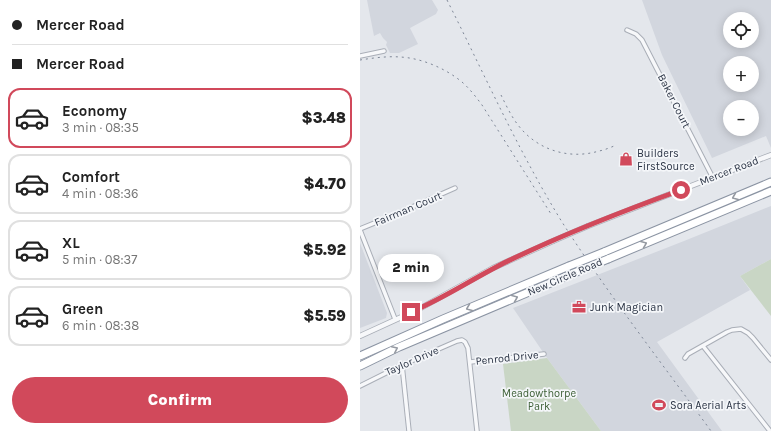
<!DOCTYPE html>
<html lang="en">
<head>
<meta charset="utf-8">
<style>
	body { margin:0; font-family:Karla,sans-serif; background:#f2f2f2; color:#222; height:100vh; display:flex; flex-direction:column; font-size:15px; white-space:nowrap }
	* { box-sizing:border-box; margin:0 }
	p { font-size:13px; color:#767676 }
	.icon { flex:none; width:22px; height:22px; fill:none; stroke:currentColor; stroke-width:2; stroke-linecap:round; stroke-linejoin:round }
	.map { position:relative; flex:1; overflow:hidden }
	.panel { display:flex; flex-direction:column; background:#fff; width:360px }
	.panel>* { flex:none }
	.banner { display:grid; align-content:center; height:88px; padding:0 12px; background:#fff }
	.fabs { position:absolute; left:363px; top:12px; display:grid; gap:8px }
	.fabs a { display:grid; place-items:center; width:36px; height:36px; border-radius:50%; background:#fff; box-shadow:0 2px 10px #0003; font-size:20px }
	.end { position:absolute; width:18px; height:18px; margin:-9px; border:5px solid #d1495b; background:#fff; box-shadow:0 0 0 2px #fff }
	.from { border-radius:50% }
	.bubble { position:absolute; height:28px; border-radius:14px; background:#fff; box-shadow:0 2px 10px #0003; font-size:13px; font-weight:800; line-height:28px; text-align:center }
	.banner b { display:flex; align-items:center; gap:14px; height:38px; font-size:15px }
	.banner b+b { border-top:1px solid #e0e0e0 }
	.banner i { width:10px; height:10px; background:#222 }
	ul { padding:0; list-style:none }
	li { display:flex; align-items:center; gap:12px; height:60px; margin:0 8px 6px; padding:0 4px; border:2px solid #e0e0e0; border-radius:12px }
	li div { flex:1 }
	li b { display:block; font-size:15px }
	li em { font-style:normal; font-weight:800 }
	li.selected { border-color:#d1495b }
	li>.icon { width:36px; height:36px; stroke-width:1.5 }
	.cta { display:flex; gap:8px; margin-top:auto; padding:8px 12px }
	.cta a { flex:1; height:46px; border-radius:24px; background:#d1495b; color:#fff; font-size:16px; font-weight:800; line-height:46px; text-align:center }
	main { display:flex; flex:1; min-height:0 }
	.map>svg:first-child { display:block }
	.built { fill:#d2d6de; fill-rule:evenodd }
	.green { fill:#c9d6c5 }
	.lines { fill:none; stroke-linecap:round; stroke-linejoin:round }
	.minor-casing { stroke:#a9aeb7; stroke-width:5.5 }
	.tertiary-casing { stroke:#a9aeb7; stroke-width:6 }
	.motorway-casing { stroke:#8b94a3; stroke-width:9 }
	.minor { stroke:#f7f8fa; stroke-width:3.5 }
	.tertiary { stroke:#f7f8fa; stroke-width:4.5 }
	.motorway { stroke:#fff; stroke-width:7 }
	.rail { stroke:#7d8696; stroke-width:1; stroke-dasharray:2 4; stroke-linecap:butt }
	.tertiary-bridge-casing { stroke:#a9aeb7; stroke-width:6; stroke-linecap:butt }
	.motorway-bridge-casing { stroke:#8b94a3; stroke-width:9; stroke-linecap:butt }
	.tertiary-bridge { stroke:#f7f8fa; stroke-width:4.5 }
	.motorway-bridge { stroke:#fff; stroke-width:7 }
	.oneway { stroke:#959aa2 }
	.route { stroke:#d1495b; stroke-width:5 }
	.labels { text-anchor:middle; dominant-baseline:central; stroke-width:3.5; stroke-linejoin:round; paint-order:stroke }
	.street-label { font-size:11px; fill:#2b3445; stroke:#f4f6f9 }
	.poi-label { font-size:11px; fill:#2b3445; stroke:#f4f6f9; text-anchor:start }
	.park-label { font-size:11px; fill:#3f6138; stroke:#f4f6f9 }
</style>
</head>
<body>
<main>
<section class="panel">
<div class="banner">
<b><i class="from"></i>Mercer Road</b>
<b><i></i>Mercer Road</b>
</div>
<ul>
<li class="selected"><svg class="icon" aria-label="car" viewBox="0 0 24 24"><path d="M5 17H2v-5l4-1 3-4h7l3 4 3 1v5h-3M9 17h6M6 11h13"/><circle cx="7" cy="17" r="2"/><circle cx="17" cy="17" r="2"/></svg><div><b>Economy</b><p>3 min · 08:35</p></div><em>$3.48</em></li>
<li><svg class="icon" aria-label="car" viewBox="0 0 24 24"><path d="M5 17H2v-5l4-1 3-4h7l3 4 3 1v5h-3M9 17h6M6 11h13"/><circle cx="7" cy="17" r="2"/><circle cx="17" cy="17" r="2"/></svg><div><b>Comfort</b><p>4 min · 08:36</p></div><em>$4.70</em></li>
<li><svg class="icon" aria-label="car" viewBox="0 0 24 24"><path d="M5 17H2v-5l4-1 3-4h7l3 4 3 1v5h-3M9 17h6M6 11h13"/><circle cx="7" cy="17" r="2"/><circle cx="17" cy="17" r="2"/></svg><div><b>XL</b><p>5 min · 08:37</p></div><em>$5.92</em></li>
<li><svg class="icon" aria-label="car" viewBox="0 0 24 24"><path d="M5 17H2v-5l4-1 3-4h7l3 4 3 1v5h-3M9 17h6M6 11h13"/><circle cx="7" cy="17" r="2"/><circle cx="17" cy="17" r="2"/></svg><div><b>Green</b><p>6 min · 08:38</p></div><em>$5.59</em></li>
</ul>
<div class="cta"><a>Confirm</a></div>
</section>
<div class="map">
<svg width="411" height="431" viewBox="0 0 411 431">
	<rect width="100%" height="100%" fill="#e4e7ec"/>
	<g class="built">
		<path d="M7,0H72L78,10L76,14L50,28L58,44L39,53H30L26,45L27,42L23,38L20,33L14,36Z"/>
		<path d="M282,0H411V148L406,136L352,158L302,55ZM370,19H392V41H370ZM370,63H392V85H370ZM370,107H392V129H370Z"/>
		<path d="M411,206V259L380,276L390,290L297,342L362,431H241L187,358L153,308L324,241Z"/>
		<path d="M0,243L27,313L26,318L0,328Z"/>
	</g>
	<g class="green">
		<path d="M411,259V316L380,276Z"/>
		<path d="M187,358L241,431H151L143,364Z"/>
	</g>
	<g class="lines">
		<g class="minor-casing">
			<g id="minor">
				<path d="M267,30L276,34L282,40L353,178"/>
				<path d="M0,56L24,51"/>
				<path d="M0,229L34,215L95,188"/>
				<path d="M0,230L35,319"/>
				<path d="M343,346L410,431"/>
				<path d="M325,358L328,354L367,332L372,330L381,329L388,333L393,338L411,360"/>
				<path d="M110,362L184,354"/>
				<path d="M42,365L49,431"/>
				<path d="M0,386L42,365L97,341L102,340L105,342L108,348L117,431"/>
			</g>
		</g>
		<g class="tertiary-casing">
			<g id="tertiary">
				<path d="M228,226L287,203L411,155"/>
				<path d="M0,336L59,309L133,268L193,241"/>
			</g>
		</g>
		<g class="motorway-casing">
			<g id="motorway">
				<path d="M244,252L411,182"/>
				<path d="M248,259L411,191"/>
				<path d="M0,356L83,319L209,266"/>
				<path d="M0,366L39,347L214,273"/>
			</g>
		</g>
		<use href="#minor" class="minor"/>
		<use href="#tertiary" class="tertiary"/>
		<use href="#motorway" class="motorway"/>
		<g class="rail">
			<path d="M87,0L96,18C130,87 162,157 202,222C248,294 301,362 351,431"/>
			<path d="M0,60C13,58 27,56 40,57C61,58 85,68 102,82C110,89 116,97 122,105L191,214"/>
			<path d="M141,95C146,105 151,116 158,125C177,150 209,160 239,151C245,150 251,147 257,145"/>
		</g>
		<g class="tertiary-bridge-casing">
			<path id="tertiary-bridge" d="M193,241L228,226"/>
		</g>
		<g class="motorway-bridge-casing">
			<g id="motorway-bridge">
				<path d="M209,266L244,252"/>
				<path d="M214,273L248,259"/>
			</g>
		</g>
		<use href="#tertiary-bridge" class="tertiary-bridge"/>
		<use href="#motorway-bridge" class="motorway-bridge"/>
	</g>
	<defs><path id="oneway-chevron" d="M-2-3.5L2.5 0L-2 3.5" fill="none" stroke-width="1.6" stroke-linecap="round" stroke-linejoin="round"/></defs>
	<g class="oneway">
		<use href="#oneway-chevron" transform="translate(375 197) rotate(157)"/>
		<use href="#oneway-chevron" transform="translate(284 244) rotate(-23)"/>
		<use href="#oneway-chevron" transform="translate(155 298) rotate(-23)"/>
		<use href="#oneway-chevron" transform="translate(109 308) rotate(157)"/>
		<use href="#oneway-chevron" transform="translate(35 349) rotate(-25)"/>
	</g>
	<g class="lines">
		<path class="route" d="M51,312C85,298 115,277 148,261C204,234 263,211 321,190"/>
	</g>
	<defs>
		<g id="shop-bare" transform="scale(1.08)"><path d="M-5-2.5h2.3a2.7 3.5 0 0 1 5.4 0H5L5.5 6h-11ZM-1.5-2.5h3a1.5 2.3 0 0 0-3 0Z" fill="#d1495b" stroke="#f4f6f9" stroke-width="2.5" paint-order="stroke"/></g>
		<g id="office-bare" transform="scale(1.08)"><path d="M-6-3h4V-5.5h4V-3h4V5H-6ZM-1-4.5V-3h2v-1.5ZM-6 0V1H6V0Z" fill="#d1495b" stroke="#f4f6f9" stroke-width="2.5" paint-order="stroke"/></g>
		<g id="stadium-bare" transform="scale(1.08)"><path d="M0-5a6.5 5 0 1 0 0 10a6.5 5 0 1 0 0-10ZM-3.5-1.8h7v3.6h-7Z" fill="#d1495b" stroke="#f4f6f9" stroke-width="2.5" paint-order="stroke"/></g>
	</defs>
	<g fill-rule="evenodd">
		<use href="#shop-bare" x="266" y="159"/>
		<use href="#office-bare" x="219" y="307"/>
		<use href="#stadium-bare" x="299" y="405"/>
	</g>
	<g class="labels">
		<g class="street-label">
			<text transform="translate(314 101) rotate(63)">Baker Court</text>
			<text transform="translate(369 171) rotate(-21)">Mercer Road</text>
			<text transform="translate(48 209) rotate(-23)">Fairman Court</text>
			<text transform="translate(205 277) rotate(-23)">New Circle Road</text>
			<text transform="translate(147 358) rotate(-6)">Penrod Drive</text>
			<text transform="translate(52 361) rotate(-24)">Taylor Drive</text>
		</g>
		<g class="poi-label">
			<text x="277" y="153">Builders<tspan x="277" dy="13">FirstSource</tspan></text>
			<text x="230" y="307">Junk Magician</text>
			<text x="310" y="405">Sora Aerial Arts</text>
		</g>
		<g class="park-label">
			<text x="179" y="393">Meadowthorpe<tspan x="179" dy="13">Park</tspan></text>
		</g>
	</g>
</svg>
<div class="fabs">
<a><svg class="icon" aria-label="locate" viewBox="0 0 24 24"><circle cx="12" cy="12" r="6"/><path d="M12 2v4M12 18v4M2 12h4M18 12h4"/></svg></a>
<a>+</a>
<a>−</a>
</div>
<i class="end from" style="left:321px;top:190px"></i>
<i class="end" style="left:51px;top:312px"></i>
<div class="bubble" style="left:18px;top:254px;width:66px">2 min</div>
</div>
</main>
</body>
</html>
